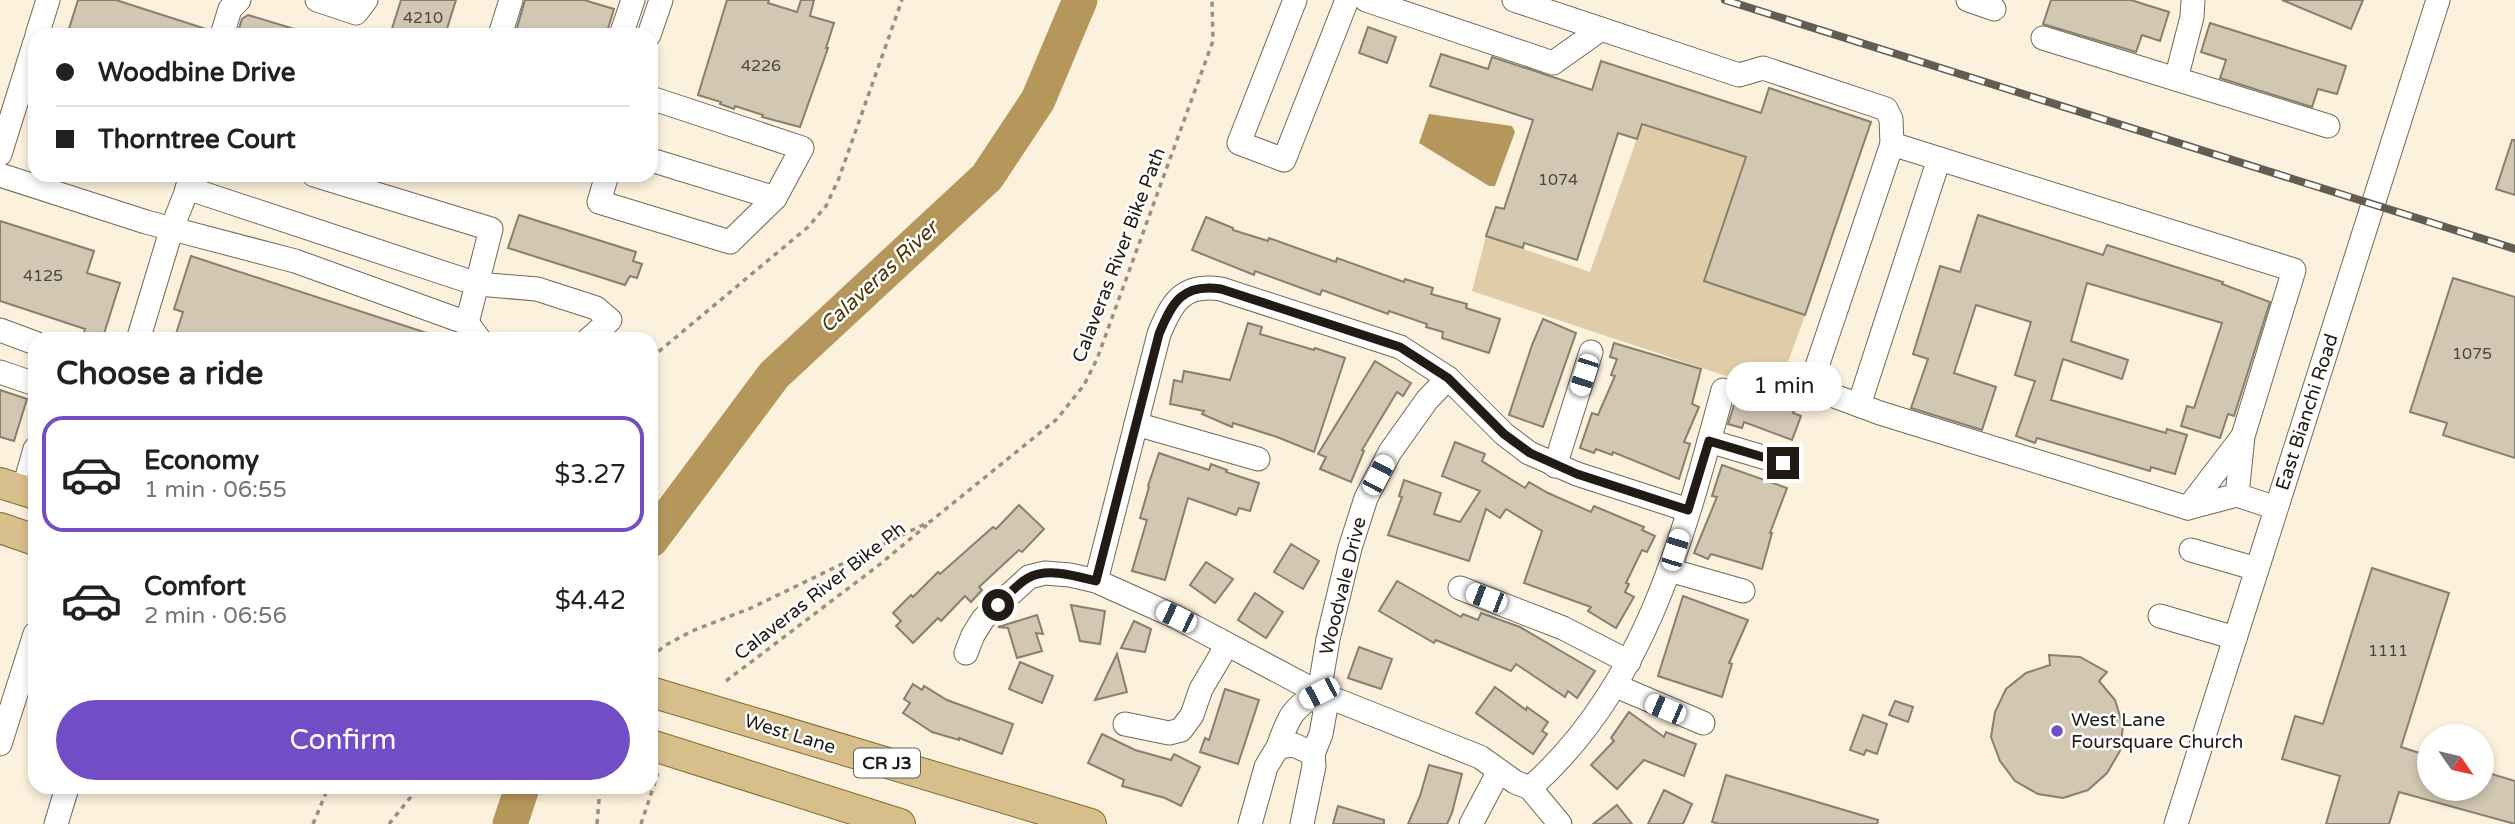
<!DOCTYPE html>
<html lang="en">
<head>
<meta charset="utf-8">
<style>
	body { margin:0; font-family:"Varela Round",sans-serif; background:#f6f6f6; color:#202124; height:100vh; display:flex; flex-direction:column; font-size:26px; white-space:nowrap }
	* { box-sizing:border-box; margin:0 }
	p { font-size:23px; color:#757577 }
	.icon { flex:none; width:38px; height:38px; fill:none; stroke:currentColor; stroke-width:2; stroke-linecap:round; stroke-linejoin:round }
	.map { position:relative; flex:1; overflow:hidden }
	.side { position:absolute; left:28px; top:332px; width:630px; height:462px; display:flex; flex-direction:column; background:#fff; border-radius:21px; box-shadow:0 4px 10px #0003 }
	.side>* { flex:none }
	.guide { position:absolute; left:28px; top:28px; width:630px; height:154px; border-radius:21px; box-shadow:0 4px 10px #0003; display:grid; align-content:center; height:154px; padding:0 28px; background:#fff }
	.needle { width:46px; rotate:124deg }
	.tools { position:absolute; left:2417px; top:724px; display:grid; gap:14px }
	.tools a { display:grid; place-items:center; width:77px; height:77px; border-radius:50%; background:#fff; box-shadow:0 4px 10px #0003; font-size:35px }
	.end { position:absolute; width:32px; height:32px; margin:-16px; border:9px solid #201c15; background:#fff; box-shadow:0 0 0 4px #fff }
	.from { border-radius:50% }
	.bubble { position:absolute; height:49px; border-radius:24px; background:#fff; box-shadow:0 4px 10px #0003; font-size:23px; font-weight:600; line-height:49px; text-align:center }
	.car { position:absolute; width:21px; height:42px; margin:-21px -10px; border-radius:9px; box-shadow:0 0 5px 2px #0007; background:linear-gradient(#fff 24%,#345 0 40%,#fff 0 76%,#345 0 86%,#fff 0) }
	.guide b { display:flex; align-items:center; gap:24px; height:66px; font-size:26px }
	.guide b+b { border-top:2px solid #e0e0e0 }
	.guide i { width:18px; height:18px; background:#202124 }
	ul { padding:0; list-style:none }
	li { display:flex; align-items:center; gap:21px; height:116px; margin:0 14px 10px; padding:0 14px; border:4px solid transparent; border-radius:21px }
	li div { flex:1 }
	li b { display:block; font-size:26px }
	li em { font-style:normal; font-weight:600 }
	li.selected { border-color:#724dc6 }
	li>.icon { width:63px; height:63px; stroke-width:1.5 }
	h2 { padding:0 28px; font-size:32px; line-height:84px }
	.button { display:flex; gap:14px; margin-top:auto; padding:14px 28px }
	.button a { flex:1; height:80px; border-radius:42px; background:#724dc6; color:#fff; font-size:28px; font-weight:600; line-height:80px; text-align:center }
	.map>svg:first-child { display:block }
	.green { fill:#e0cca7 }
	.water { fill:#b5975c }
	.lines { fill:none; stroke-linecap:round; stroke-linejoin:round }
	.river { stroke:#b5975c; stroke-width:35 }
	.building { fill:#d1c7b3; stroke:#897f6d; stroke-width:2 }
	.minor-casing { stroke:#716856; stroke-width:25 }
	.major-casing { stroke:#85692e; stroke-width:32 }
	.path { stroke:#989082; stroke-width:3.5; stroke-dasharray:5 5; stroke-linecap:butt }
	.minor { stroke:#fff; stroke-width:23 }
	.major { stroke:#d7be8a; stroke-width:30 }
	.rail-casing { stroke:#625c51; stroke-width:8 }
	.rail { stroke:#fff; stroke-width:5; stroke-dasharray:16; stroke-linecap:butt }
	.route { stroke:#201c15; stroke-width:9 }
	.poi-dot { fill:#724dc6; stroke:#fff; stroke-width:2.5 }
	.labels { text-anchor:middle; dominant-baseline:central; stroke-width:5; stroke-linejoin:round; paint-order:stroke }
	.number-label { font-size:16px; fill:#4c473c }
	.shield { fill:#fff; stroke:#63605b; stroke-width:2 }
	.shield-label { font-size:18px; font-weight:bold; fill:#201c15 }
	.street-label { font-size:19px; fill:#201c15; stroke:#fff }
	.poi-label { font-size:19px; fill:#201c15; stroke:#fff; text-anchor:start }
	.water-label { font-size:21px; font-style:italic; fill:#4c3705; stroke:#fff }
</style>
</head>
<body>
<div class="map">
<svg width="2515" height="824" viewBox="0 0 2515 824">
	<rect width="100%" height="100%" fill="#fcf1dd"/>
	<path class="green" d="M1642,124L1746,156L1704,281L1805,315L1777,393L1472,291L1486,236L1590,272Z"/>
	<path class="water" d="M1429,114L1512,126L1515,132L1495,186H1489L1419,143Z"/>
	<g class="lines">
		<g class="river">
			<path d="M651,540L774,375L987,177L1038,100L1080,0"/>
			<path d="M510,824L522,788"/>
		</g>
	</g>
	<g class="building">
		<path d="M78,0H116L209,30L208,35H67Z"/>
		<path d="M401,0H456L445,35H390Z"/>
		<path d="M525,0H584L614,9L606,35H515Z"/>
		<path d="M727,0H769L768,3L797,12L801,0H814L810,16L834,23L826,48H828L800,127L762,117L763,115L735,106L734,109L720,104L721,102L698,95Z"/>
		<path d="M2051,0H2131L2169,12L2160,41L2142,35L2136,52L2043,24Z"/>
		<path d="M2282,0H2363L2351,29Z"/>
		<path d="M248,15L301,31L300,35H237L242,19Z"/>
		<path d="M2210,23L2346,66L2337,94L2318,89L2312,107L2220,78L2226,60L2201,52Z"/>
		<path d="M1368,27L1396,37L1387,63L1359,53Z"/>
		<path d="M1441,54L1488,69L1492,57L1592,90L1601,61L1761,113L1769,88L1871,122L1805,315L1704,281L1746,157L1642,124L1637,139L1618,133L1577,260L1524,243L1523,248L1486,236L1496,207L1504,209L1533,120L1430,86Z"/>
		<path d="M2512,140H2515V195L2496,189Z"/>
		<path d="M519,215L636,252L633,261L642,264L637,278L630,276L625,285L508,248Z"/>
		<path d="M1978,215L2103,255L2107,245L2223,282L2222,284L2270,302L2234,416L2228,414L2220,438L2181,426L2187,406L2194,408L2222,323L2087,283L2071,341L2128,360L2122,379L2063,359L2051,400L2166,433L2167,429L2187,435L2175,474L2151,467L2150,471L2037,438L2035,443L2016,436L2035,381L2015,375L2031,322L1976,305L1954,373L1996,387L1982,430L1911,408L1928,359L1913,354L1940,266L1960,272Z"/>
		<path d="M1206,217L1233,228V230L1268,241L1269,238L1336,262L1337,258L1404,282L1405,279L1433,288L1431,294L1467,304L1466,308L1500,319L1489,353L1442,338L1443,332L1426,327L1427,324L1389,311L1388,314L1322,290L1320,295L1255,271L1254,275L1192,250Z"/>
		<path d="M0,221L94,251L87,273L120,283L102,340H82L85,329L0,301Z"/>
		<path d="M191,256L436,336V340H174L183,312L174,309Z"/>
		<path d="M2453,278L2515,297V458L2443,435L2447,423L2410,412Z"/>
		<path d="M1543,319L1576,333L1543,427L1509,415L1532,345Z"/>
		<path d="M1248,323L1262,327L1260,334L1314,350L1315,348L1345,358L1314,452L1277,437L1233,423L1232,427L1202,414L1204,411L1170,404L1174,380L1182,382L1184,371L1230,380Z"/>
		<path d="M1614,343L1701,369L1692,404L1699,407L1684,442L1690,444L1679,479L1613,452L1612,455L1596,449L1594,453L1580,448L1592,413L1598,415L1615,376L1611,375L1617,359L1610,357Z"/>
		<path d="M1375,361L1411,383L1403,396L1397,392L1380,420L1362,450L1364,451L1351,482L1320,469L1326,457L1318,454Z"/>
		<path d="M1740,386L1774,397L1775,395L1797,404L1793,413L1801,416L1792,440L1744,422L1742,428L1728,424Z"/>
		<path d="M0,390L27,399L14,441L0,437Z"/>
		<path d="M1455,442L1485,454L1482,461L1525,488L1529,482L1548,493L1591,512L1594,506L1627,520L1644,527L1642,530L1655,536L1647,552L1642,550L1626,583L1629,584L1625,592L1634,597L1616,628L1588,611L1591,607L1524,583L1542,531L1506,509L1500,518L1486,509L1469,561L1388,535L1402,497L1399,496L1404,480L1441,493L1434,514L1460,522L1480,491L1442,476Z"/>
		<path d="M1159,453L1209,470L1211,464L1227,470L1226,472L1259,483L1250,511L1239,508L1236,515L1188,498L1165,580L1132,571L1147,520L1140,518L1149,487L1148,486Z"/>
		<path d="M1722,465L1787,488L1770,533H1772L1762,569L1711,554L1708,559L1694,553L1717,497L1712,496Z"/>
		<path d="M1019,505L1044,529L1022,552L1019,550L979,587L982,590L971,602L965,596L941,621L938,618L913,643L896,626L901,621L893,613L911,595L913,597L938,572L940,574L993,527L996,529Z"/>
		<path d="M1291,544L1319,561L1303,589L1274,572Z"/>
		<path d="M1206,562L1233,579L1215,603L1190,585Z"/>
		<path d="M2372,568L2449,593L2401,747L2429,756V789H2482V771L2515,781V824L2399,792L2389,824H2326L2340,776L2282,759L2295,716L2323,724Z"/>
		<path d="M1397,581L1461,617L1463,614L1478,620L1481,613L1520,627L1595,671L1577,698L1568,691L1565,697L1516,664L1511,671L1436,640L1434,643L1379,611Z"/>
		<path d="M1255,593L1283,612L1266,638L1238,620Z"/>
		<path d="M1683,596L1748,620L1729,663L1732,664L1722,697L1658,676Z"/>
		<path d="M1071,605L1105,611L1100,644L1080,641Z"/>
		<path d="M1037,615L1043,634L1036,633L1042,651L1017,658L1008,628L998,627Z"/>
		<path d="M1134,621L1151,629L1145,652L1121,648Z"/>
		<path d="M1359,647L1392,659L1381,689L1348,678Z"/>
		<path d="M1117,654L1127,692L1095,700Z"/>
		<path d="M2049,655L2080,657L2107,672L2099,681L2115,700L2123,726L2120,751L2107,773L2088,790L2063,798L2038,794L2015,781L2000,761L1991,737L1995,712L2006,689L2026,673L2050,665Z"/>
		<path d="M1020,662L1053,676L1042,703L1009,689Z"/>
		<path d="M913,684L922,690L924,686L947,700L1013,724L1002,754L959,738V740L932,732L903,713L910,703L904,699Z"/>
		<path d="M1495,687L1526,710L1527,707L1548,722L1542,731L1547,734L1533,754L1476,713Z"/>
		<path d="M1225,689L1259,700L1238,764L1200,752L1205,738L1209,740Z"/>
		<path d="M1895,701L1913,707L1908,722L1889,715Z"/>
		<path d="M1629,712L1664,737L1666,732L1696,744L1684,776L1644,760L1617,789L1591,765L1614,741L1611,738Z"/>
		<path d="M1863,715L1887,724L1877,754L1866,750L1864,755L1850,750Z"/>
		<path d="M1102,734L1135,750L1171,760L1174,754L1200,767L1181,806L1165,798L1122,786L1124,780L1088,763Z"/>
		<path d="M1429,765L1462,774L1452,813L1447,824H1408L1420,796Z"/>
		<path d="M1726,775L1878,820L1877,824H1720L1712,822Z"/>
		<path d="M1664,790L1692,804L1683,824H1648Z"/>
		<path d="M1617,805L1632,824H1593Z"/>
		<path d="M1338,806L1384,820V824H1333Z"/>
	</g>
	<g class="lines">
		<g class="minor-casing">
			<g id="minor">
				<path d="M317,0L356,13L366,0"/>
				<path d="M1295,0L1239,143L1284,160L1347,0"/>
				<path d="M1366,0L1553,63L1601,29"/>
				<path d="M1514,0L1739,75L1763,68L1886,109L1891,119L1892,144"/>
				<path d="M1968,0L1994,9"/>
				<path d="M37,35L48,0"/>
				<path d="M222,35L230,9L239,0"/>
				<path d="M500,35L511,0"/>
				<path d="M621,35L633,0"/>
				<path d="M649,35L661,0"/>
				<path d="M2043,38L2328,126"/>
				<path d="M2176,79L2192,17L2193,0"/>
				<path d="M0,154L35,42"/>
				<path d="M651,160L775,198"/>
				<path d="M0,175L146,222L295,261L467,323L480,340"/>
				<path d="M314,175L491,229L467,323"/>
				<path d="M607,175L599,202L730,242L775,198L802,148L651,98"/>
				<path d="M187,188L477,284L537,289L596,308L610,320L588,340"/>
				<path d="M0,330L35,343"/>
				<path d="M138,340L172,228L193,175"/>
				<path d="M0,372L35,384"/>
				<path d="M1859,405L1939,159"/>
				<path d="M1136,424L1258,459"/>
				<path d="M1709,441L1783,463"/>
				<path d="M1555,466L1591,352"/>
				<path d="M23,491L35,449"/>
				<path d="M2237,495L2243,436L2294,270L1892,144L1810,387L1880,413L2188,508L2237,495L2276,508"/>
				<path d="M2188,508L2243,436"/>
				<path d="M2191,550L2257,569"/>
				<path d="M1669,570L1743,591"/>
				<path d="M1096,581L1159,334C1172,302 1183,283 1221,289L1400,347L1448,378L1504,434L1529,453L1577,474L1688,510"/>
				<path d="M1460,588L1563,628L1629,662"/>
				<path d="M2160,616L2235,638"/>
				<path d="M966,653L973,635L983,619L1029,577L1045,573L1070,575L1096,581L1176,617L1319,693L1480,757L1515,782L1530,788L1560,824"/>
				<path d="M1616,686L1703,723"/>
				<path d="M1125,724L1169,733L1181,730L1192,715L1201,689L1227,645"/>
				<path d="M0,744L35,634"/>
				<path d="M1278,747C1288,719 1291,708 1319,693"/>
				<path d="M1313,754L1321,734L1325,712L1319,693L1328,639L1350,548L1366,498L1390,452L1427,400L1448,378"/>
				<path d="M1530,788C1646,686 1684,534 1723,390"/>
				<path d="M56,824L67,788"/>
				<path d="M1250,824L1266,767L1278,747L1294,745L1313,754L1314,766L1302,824"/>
				<path d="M1471,824L1499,771"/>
				<path d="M2176,824L2438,0"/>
			</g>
		</g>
		<g class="major-casing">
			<g id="major">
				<path d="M0,483L35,494"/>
				<path d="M0,528L35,540"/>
				<path d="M651,692L1091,824"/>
				<path d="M651,745L900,824"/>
			</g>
		</g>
		<g class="path">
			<path d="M651,358L808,227L826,206L839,178L902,0"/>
			<path d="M651,658L664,646L692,631L751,608L931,521L1057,419L1084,385L1097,359L1213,41L1212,0"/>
			<path d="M726,681L879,565L927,525"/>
			<path d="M313,824L328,788"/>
			<path d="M389,824L418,788"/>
			<path d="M597,824L600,788"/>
			<path d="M641,824L658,773"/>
		</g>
		<use href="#minor" class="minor"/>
		<use href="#major" class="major"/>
		<g class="rail-casing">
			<path id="rail" d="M1725,0L2515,249"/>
		</g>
		<use href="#rail" class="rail"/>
	</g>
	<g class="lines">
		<path class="route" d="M998,605C1007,596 1017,584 1028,578C1047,567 1076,576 1096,581L1159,334C1172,302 1183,283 1221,289L1400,347L1448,378L1504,434L1530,453L1577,474L1688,510L1709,441L1783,463"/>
	</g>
	<circle class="poi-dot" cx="2057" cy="731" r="7"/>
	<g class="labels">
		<g class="number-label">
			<text x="423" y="18">4210</text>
			<text x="761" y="66">4226</text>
			<text x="1558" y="180">1074</text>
			<text x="43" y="276">4125</text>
			<text x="2472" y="354">1075</text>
			<text x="2388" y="651">1111</text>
		</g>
		<rect class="shield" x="854" y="748.5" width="66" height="29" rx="5"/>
		<g class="shield-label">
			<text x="887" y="763">CR J3</text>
		</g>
		<g class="street-label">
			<text transform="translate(1119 255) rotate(-69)">Calaveras River Bike Path</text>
			<text transform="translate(2307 412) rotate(-72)">East Bianchi Road</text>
			<text transform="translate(1343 586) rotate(-76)">Woodvale Drive</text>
			<text transform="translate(820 591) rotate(-38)">Calaveras River Bike Ph</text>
			<text transform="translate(790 734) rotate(17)">West Lane</text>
		</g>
		<g class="poi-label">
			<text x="2071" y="720">West Lane<tspan x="2071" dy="22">Foursquare Church</tspan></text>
		</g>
		<g class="water-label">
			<text transform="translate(879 277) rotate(-43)">Calaveras River</text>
		</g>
	</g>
</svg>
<div class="tools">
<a><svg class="needle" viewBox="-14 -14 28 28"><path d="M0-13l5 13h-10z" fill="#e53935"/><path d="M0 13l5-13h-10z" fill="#757577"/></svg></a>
</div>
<i class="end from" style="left:998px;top:605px"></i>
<i class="end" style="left:1783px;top:463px"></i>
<div class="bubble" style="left:1726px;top:362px;width:116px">1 min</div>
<i class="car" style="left:1584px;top:375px;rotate:198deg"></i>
<i class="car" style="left:1378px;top:475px;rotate:28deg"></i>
<i class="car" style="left:1675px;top:550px;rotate:17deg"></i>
<i class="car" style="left:1486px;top:598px;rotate:291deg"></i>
<i class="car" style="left:1176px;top:617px;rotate:296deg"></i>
<i class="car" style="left:1319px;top:693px;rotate:243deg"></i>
<i class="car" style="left:1665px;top:709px;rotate:293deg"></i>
<div class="guide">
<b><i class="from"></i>Woodbine Drive</b>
<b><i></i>Thorntree Court</b>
</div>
<section class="side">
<h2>Choose a ride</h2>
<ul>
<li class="selected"><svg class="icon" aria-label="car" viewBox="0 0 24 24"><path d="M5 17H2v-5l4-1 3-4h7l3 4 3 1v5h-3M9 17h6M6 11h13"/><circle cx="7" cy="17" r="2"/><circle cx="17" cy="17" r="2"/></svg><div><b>Economy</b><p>1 min · 06:55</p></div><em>$3.27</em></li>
<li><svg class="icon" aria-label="car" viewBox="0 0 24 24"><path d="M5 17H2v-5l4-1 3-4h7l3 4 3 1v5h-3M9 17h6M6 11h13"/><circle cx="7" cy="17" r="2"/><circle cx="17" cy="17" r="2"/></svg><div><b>Comfort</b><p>2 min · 06:56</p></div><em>$4.42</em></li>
</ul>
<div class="button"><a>Confirm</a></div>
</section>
</div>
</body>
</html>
